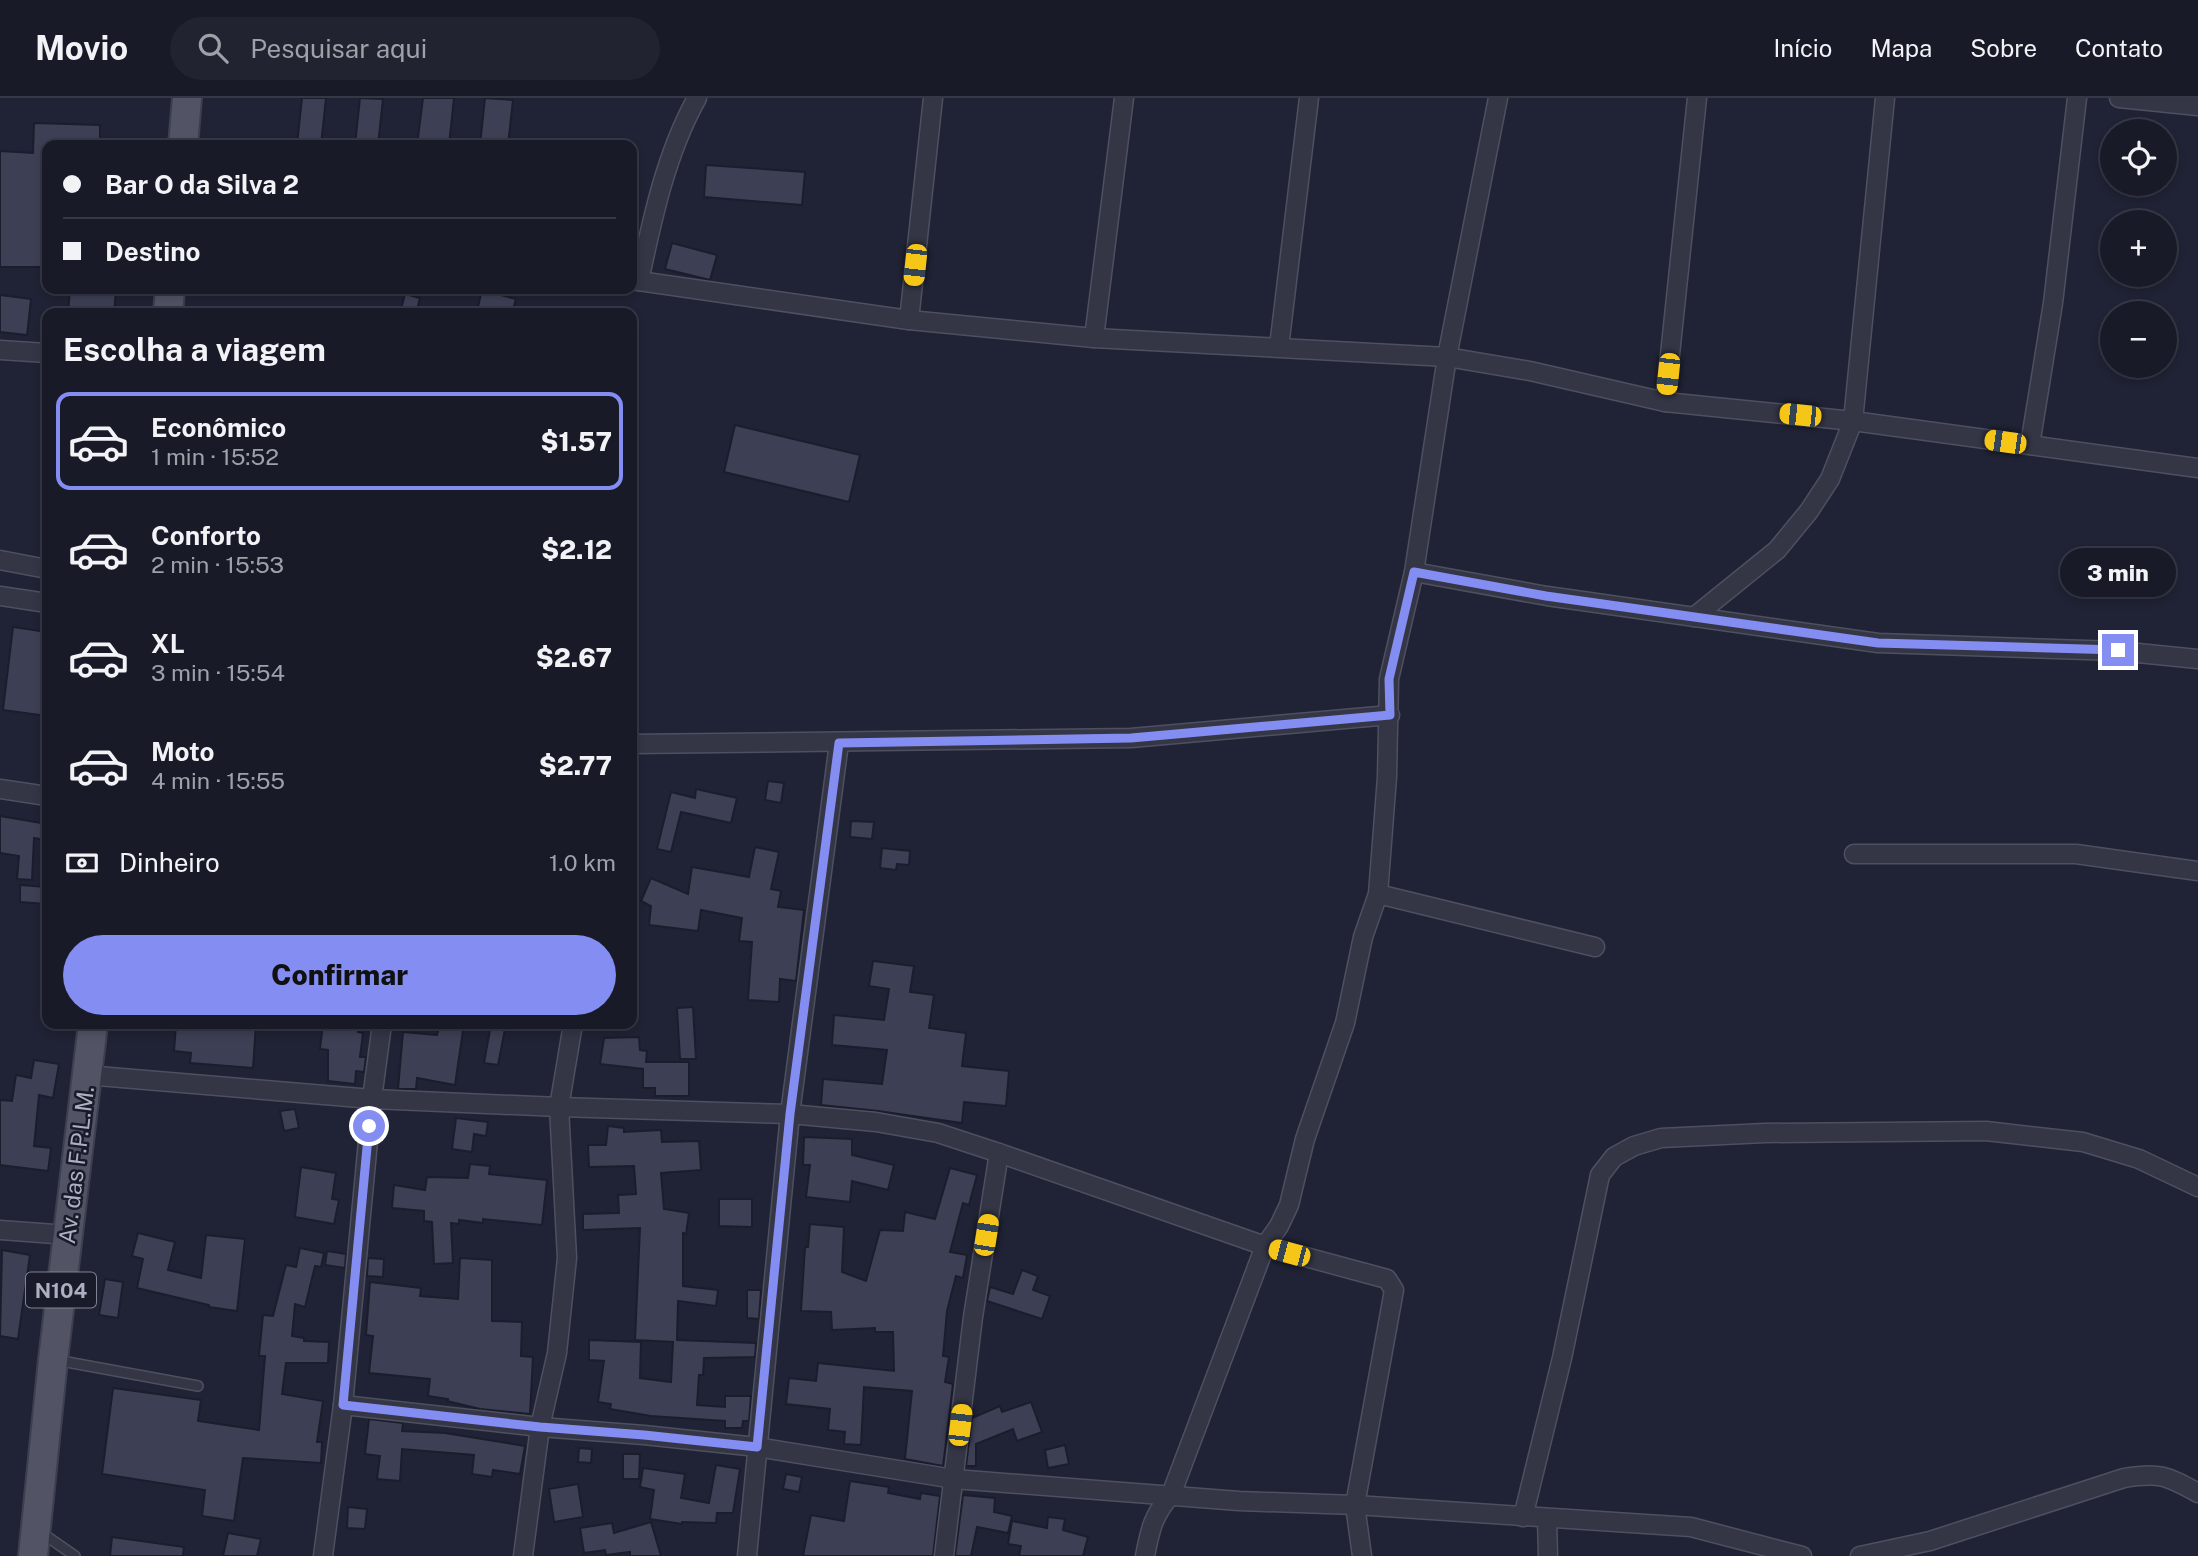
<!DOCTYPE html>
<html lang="pt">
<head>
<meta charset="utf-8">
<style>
	body { margin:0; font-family:"Public Sans",sans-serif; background:#212330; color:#f1f3f6; height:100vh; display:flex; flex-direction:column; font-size:26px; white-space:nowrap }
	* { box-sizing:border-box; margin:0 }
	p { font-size:23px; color:#9fa1a8 }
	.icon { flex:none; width:38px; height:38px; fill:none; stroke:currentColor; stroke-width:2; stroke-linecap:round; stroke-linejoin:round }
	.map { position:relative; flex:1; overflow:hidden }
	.sheet { position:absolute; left:42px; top:210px; width:595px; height:721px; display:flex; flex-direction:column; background:#181a28; border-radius:14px; box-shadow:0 4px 10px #0003,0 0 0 2px #363845 }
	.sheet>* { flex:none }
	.banner { position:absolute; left:42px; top:42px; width:595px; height:154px; border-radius:14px; box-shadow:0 4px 10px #0003,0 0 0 2px #363845; display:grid; align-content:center; height:154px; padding:0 21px; background:#181a28 }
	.buttons { position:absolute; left:2100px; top:21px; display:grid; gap:14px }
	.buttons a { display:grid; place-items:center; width:77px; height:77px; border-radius:50%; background:#181a28; box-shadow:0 4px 10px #0003,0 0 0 2px #363845; font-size:35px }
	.end { position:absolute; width:32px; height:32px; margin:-16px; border:9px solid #848df1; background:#fff; box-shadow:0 0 0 4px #fff }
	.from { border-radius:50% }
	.bubble { position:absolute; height:49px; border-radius:24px; background:#181a28; box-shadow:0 4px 10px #0003,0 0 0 2px #363845; font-size:23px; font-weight:800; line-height:49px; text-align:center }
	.car { position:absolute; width:21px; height:42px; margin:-21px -10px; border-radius:9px; box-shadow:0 0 5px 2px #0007; background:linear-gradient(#f5c518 24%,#345 0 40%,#f5c518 0 76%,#345 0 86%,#f5c518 0) }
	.banner b { display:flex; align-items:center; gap:24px; height:66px; font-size:26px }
	.banner b+b { border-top:2px solid #363845 }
	.banner i { width:18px; height:18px; background:#f1f3f6 }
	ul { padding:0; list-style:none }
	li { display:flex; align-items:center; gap:21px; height:98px; margin:0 14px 10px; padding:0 7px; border:4px solid transparent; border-radius:14px }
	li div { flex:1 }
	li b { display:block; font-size:26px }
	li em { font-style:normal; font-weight:800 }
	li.current { border-color:#848df1 }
	li>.icon { width:63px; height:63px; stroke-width:1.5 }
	h2 { padding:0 21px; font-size:32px; line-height:84px }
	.pay { display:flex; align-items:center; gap:18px; height:77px; padding:0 21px; font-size:26px }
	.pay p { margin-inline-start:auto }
	.cta { display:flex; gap:14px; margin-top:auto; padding:14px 21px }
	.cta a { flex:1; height:80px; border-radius:42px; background:#848df1; color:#111; font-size:28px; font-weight:800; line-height:80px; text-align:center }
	header { display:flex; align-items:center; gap:42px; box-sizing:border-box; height:98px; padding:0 35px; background:#181a28; border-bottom:2px solid #363845 }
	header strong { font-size:33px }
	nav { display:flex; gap:38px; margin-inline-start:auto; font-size:24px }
	.search { width:490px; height:63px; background:#212330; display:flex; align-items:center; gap:18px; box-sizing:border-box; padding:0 24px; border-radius:38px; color:#9fa1a8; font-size:26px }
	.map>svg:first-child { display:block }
	.building { fill:#3d4055; stroke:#1b1d2c; stroke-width:2 }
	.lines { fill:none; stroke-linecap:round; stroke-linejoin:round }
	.lane-casing { stroke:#4e5060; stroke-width:12 }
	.street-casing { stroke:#4e5060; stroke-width:21 }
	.primary-casing { stroke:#3d3f4f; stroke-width:32 }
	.lane { stroke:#343645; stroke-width:9 }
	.street { stroke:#343645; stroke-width:18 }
	.primary { stroke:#525466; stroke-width:28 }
	.route { stroke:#848df1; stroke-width:9 }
	.labels { text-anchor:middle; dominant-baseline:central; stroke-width:5; stroke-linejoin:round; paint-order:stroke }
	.shield { fill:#191b2a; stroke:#818394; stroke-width:2 }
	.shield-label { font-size:21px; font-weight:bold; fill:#aeafc2 }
	.street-label { font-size:23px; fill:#aeafc2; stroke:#191b2a }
</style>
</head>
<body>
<header>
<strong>Movio</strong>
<div class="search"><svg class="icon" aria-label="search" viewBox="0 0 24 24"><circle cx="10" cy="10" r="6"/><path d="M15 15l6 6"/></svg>Pesquisar aqui</div>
<nav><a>Início</a><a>Mapa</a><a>Sobre</a><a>Contato</a></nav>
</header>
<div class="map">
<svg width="2198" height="1458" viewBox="0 0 2198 1458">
	<rect width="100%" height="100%" fill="#202335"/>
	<g class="building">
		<path d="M302,0H326L321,47H297Z"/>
		<path d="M360,0L383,1L378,47H355Z"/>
		<path d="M423,0H454L449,47H417Z"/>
		<path d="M485,0L513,2L508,47H480Z"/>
		<path d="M34,25L100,27V47H47V169H0V53L33,55Z"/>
		<path d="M706,67L805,74L802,107L704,99Z"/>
		<path d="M672,145L717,157L710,182L665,171Z"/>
		<path d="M70,191L116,192L114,215H68Z"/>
		<path d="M482,192L516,201L512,215H487L477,213Z"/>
		<path d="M405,196L420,200L416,215H400Z"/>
		<path d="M0,197L31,201L27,237L0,234Z"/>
		<path d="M735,327L860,357L849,404L724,374Z"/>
		<path d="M13,529L47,534V618L3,612Z"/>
		<path d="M768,683L784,685L781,705L765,702Z"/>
		<path d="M696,691L737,700L731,725L681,714L671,754L657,751L671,694L695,700Z"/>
		<path d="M0,718L47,726L45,742L34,740L32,782L17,781L19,758L0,755Z"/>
		<path d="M851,723L874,724L872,741L850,739Z"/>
		<path d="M755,749L779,754L771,791L781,793L778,809L804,812L796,883L780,881L779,904L748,902L752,844L739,843L742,820L701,812L698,833L649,827L651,808L641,803L651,780L688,796L692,769L749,779Z"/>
		<path d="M882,750L910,753L909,767L897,766L896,772L880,770Z"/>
		<path d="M20,787L47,789V806L20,804Z"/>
		<path d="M873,863L914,868L910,894L934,897L929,930L966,935L962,968L1009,973L1006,1008L964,1004L962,1025L878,1013L821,1007L823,981L882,986L887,952L832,947L834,917L884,922L889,891L869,888Z"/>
		<path d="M693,909L696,961H680L677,910Z"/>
		<path d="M176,926H256L253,970L190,965L191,955L174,953Z"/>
		<path d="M323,926H359L358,934L363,935L360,959H366L364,974L356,973L355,986L328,983V952L320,951Z"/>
		<path d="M440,926H464L455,987L417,980L416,991H398L403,934L437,937Z"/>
		<path d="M491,926H506L498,967L484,965Z"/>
		<path d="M639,939L640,952L647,953L646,964H689V998H655V990H643V971L600,966L604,940Z"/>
		<path d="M34,962L59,966L53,1000L39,997L34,1048L51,1050L48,1073L0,1067V1002L12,1003L16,977L31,980Z"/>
		<path d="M295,1011L299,1030L284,1033L280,1013Z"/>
		<path d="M456,1020L488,1024L486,1038L474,1036L472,1054L452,1051Z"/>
		<path d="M608,1028L624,1030V1034L661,1032L662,1044L699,1043L701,1072L661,1075L664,1111L689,1115L686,1136L683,1135V1188L718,1192L716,1208L678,1203L677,1242L756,1245L755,1259L704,1260L703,1277H699L697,1307L725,1309V1298H751L749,1323H743L742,1330H725V1323L651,1318L610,1311L611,1306L598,1304L604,1263L589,1262V1242L641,1244L640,1280L671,1284L673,1244L635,1242L640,1130L583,1132V1116L619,1115L618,1097L636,1096L634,1068L589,1069L588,1047H606Z"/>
		<path d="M804,1039L852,1041V1057L894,1067L888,1092L852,1083L850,1104L806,1099L810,1067H803Z"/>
		<path d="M470,1066L490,1068L489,1076L547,1082L542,1127L483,1121V1125L459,1122V1126L451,1125L453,1165L434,1166L432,1124L424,1123V1113L392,1110L394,1087L425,1092L427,1079L468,1080Z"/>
		<path d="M301,1069L336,1075L332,1101L339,1102L334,1126L295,1119Z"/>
		<path d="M950,1070L977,1077L969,1107L963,1105L950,1154L967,1157L963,1180L956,1178L947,1213L943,1258L949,1259L945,1284L953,1286L943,1368L905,1361L912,1293L864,1289L861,1347L844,1346L845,1334L828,1332L830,1311L786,1306L789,1280L816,1283L818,1265L894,1273L893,1234H875V1230L832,1232L831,1214L801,1213L805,1149H808L810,1126L844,1129L842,1174L866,1183L880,1132L903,1133L905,1114L935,1121Z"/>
		<path d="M719,1101H752V1129L719,1128Z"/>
		<path d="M138,1135L175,1144L168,1172L201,1180L206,1137L245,1141L237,1213L209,1209V1207L137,1190L143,1161L132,1158Z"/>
		<path d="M300,1150L324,1155L321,1169L315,1168L305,1209L295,1206L292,1238L304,1240V1243L329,1244L328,1265H286L282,1296L323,1303L317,1344H322L321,1365L243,1360L234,1423L202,1418L205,1392L102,1376L113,1290L201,1302L198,1323L259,1332L265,1258H259L263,1217L273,1218L286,1167L296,1169Z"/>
		<path d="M2,1152L30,1157L18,1241L0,1238Z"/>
		<path d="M327,1153L346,1156L345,1170L325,1167Z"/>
		<path d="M368,1160L384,1161L383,1179L367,1178Z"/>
		<path d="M460,1160L492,1162V1223L522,1224L521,1258L533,1259L530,1316L480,1311L447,1303L448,1301L428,1298L430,1281L369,1275L373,1238L366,1237L370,1184L421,1190L420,1198L458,1201Z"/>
		<path d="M1022,1172L1038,1178L1033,1192L1050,1198L1042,1221L987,1203L990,1189L1013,1196Z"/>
		<path d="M105,1181L123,1184L118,1220L99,1217Z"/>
		<path d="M747,1192H761L759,1221L747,1220Z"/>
		<path d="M1031,1304L1042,1334L1017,1343L1013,1331L976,1346V1368H966L972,1320L1000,1308L1002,1314Z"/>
		<path d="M369,1321L403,1325L402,1333L445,1335L525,1348L520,1376L493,1372L492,1379L472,1376L474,1357L402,1351L400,1383L377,1381L380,1358L365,1356Z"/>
		<path d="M1065,1347L1069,1366L1048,1370L1045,1352Z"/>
		<path d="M579,1350L592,1351L591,1365L578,1364Z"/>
		<path d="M623,1356H640L639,1381H623Z"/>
		<path d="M716,1367L740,1371L733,1415H717L716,1425L682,1424V1426L650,1421L654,1392L640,1389L643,1370L685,1376L681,1400L709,1405Z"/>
		<path d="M786,1376L802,1379L799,1394L783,1391Z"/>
		<path d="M850,1383L889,1389L888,1395L920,1401L921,1395L940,1398L933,1458H803L811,1417L844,1423Z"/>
		<path d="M578,1386L583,1419L554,1424L549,1391Z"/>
		<path d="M963,1397L995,1400L994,1414L1012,1418L1008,1435L977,1429L971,1458H955Z"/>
		<path d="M348,1409L367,1411L365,1431L347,1430Z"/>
		<path d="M1048,1419L1065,1421L1063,1432L1088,1439L1083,1458H1019L1021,1448L1008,1446L1012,1423L1047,1430Z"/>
		<path d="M651,1424L661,1458H630V1454L606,1457L605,1452L584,1455L580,1430L612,1425L614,1435Z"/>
		<path d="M228,1435L261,1441L257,1458H223Z"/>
		<path d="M112,1439L184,1449L183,1458H110Z"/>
	</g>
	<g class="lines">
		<g class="lane-casing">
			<g id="lane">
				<path d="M56,1262L198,1288"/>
				<path d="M39,1433L75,1458"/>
			</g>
		</g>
		<g class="street-casing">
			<g id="street">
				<path d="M2119,0L2198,8"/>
				<path d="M632,182L909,222L1094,240L1447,259L1530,273L1665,304L1853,323L2198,370"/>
				<path d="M639,183C652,122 666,55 697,0"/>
				<path d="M909,222L933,0"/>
				<path d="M1094,240L1124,0"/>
				<path d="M1279,249L1309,0"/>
				<path d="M0,252L47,255"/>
				<path d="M1665,304L1697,0"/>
				<path d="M2030,347L2053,205L2077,0"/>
				<path d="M0,462L47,471"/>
				<path d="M1414,474L1547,498L1878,545L2118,553L2198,561"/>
				<path d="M0,498L47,505"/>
				<path d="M1694,519L1777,452L1809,413L1830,381L1853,323L1885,0"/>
				<path d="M632,646L1131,640L1390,617"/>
				<path d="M0,691L47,698"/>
				<path d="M1854,756H2076L2198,773"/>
				<path d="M1378,796L1595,849"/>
				<path d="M86,977L372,1001L559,1009L790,1016L876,1024L938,1035L999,1055L1265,1148L1387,1181L1394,1192L1355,1407L1362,1458"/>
				<path d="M0,1132L68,1137"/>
				<path d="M343,1307L540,1329L644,1337L757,1349L954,1381L1239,1403L1355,1407L1691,1429L1802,1458"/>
				<path d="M1523,1419L1562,1260L1600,1077L1614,1059L1634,1048L1661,1040L1765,1035L1986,1033L2083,1044L2139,1061L2198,1089"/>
				<path d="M1547,1421L1548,1458"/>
				<path d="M323,1458L343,1307L372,1001L382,926"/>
				<path d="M523,1458L540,1329L557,1255L567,1160L559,1009L573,926"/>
				<path d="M747,1458L790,1016L839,645"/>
				<path d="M944,1458L973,1219L999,1055"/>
				<path d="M1145,1458C1150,1432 1153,1417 1171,1397L1265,1148L1279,1128L1289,1107L1305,1041L1345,925L1363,839L1378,796L1387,679L1389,581L1414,474L1447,259L1498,0"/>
				<path d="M1860,1458L1930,1443L2124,1380C2160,1374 2167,1378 2198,1395"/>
			</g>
		</g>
		<g class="primary-casing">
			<g id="primary">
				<path d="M183,47L187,0"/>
				<path d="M168,215L170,191"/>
				<path d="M33,1458L53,1262L93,926"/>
			</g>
		</g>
		<use href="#lane" class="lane"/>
		<use href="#street" class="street"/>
		<use href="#primary" class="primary"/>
	</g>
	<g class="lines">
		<path class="route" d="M369,1028L343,1307L540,1329L644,1337L757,1349L790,1016L839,645L1131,640L1390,617L1389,581L1414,474L1546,498L1878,545L2118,552"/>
	</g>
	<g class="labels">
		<rect class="shield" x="26" y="1174.5" width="70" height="35" rx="5"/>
		<g class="shield-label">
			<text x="61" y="1192">N104</text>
		</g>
		<g class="street-label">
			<text transform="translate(76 1067) rotate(-83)">Av. das F.P.L.M.</text>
		</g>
	</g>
</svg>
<div class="buttons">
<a><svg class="icon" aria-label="locate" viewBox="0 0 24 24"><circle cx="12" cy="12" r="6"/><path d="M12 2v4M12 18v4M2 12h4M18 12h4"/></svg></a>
<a>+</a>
<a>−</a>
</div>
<i class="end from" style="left:369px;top:1028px"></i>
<i class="end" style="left:2118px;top:552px"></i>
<div class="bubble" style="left:2060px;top:450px;width:116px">3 min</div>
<i class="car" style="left:915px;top:167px;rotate:186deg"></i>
<i class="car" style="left:1668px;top:276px;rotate:186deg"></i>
<i class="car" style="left:1800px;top:317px;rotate:276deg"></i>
<i class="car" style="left:2005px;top:344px;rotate:278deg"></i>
<i class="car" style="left:986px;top:1137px;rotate:9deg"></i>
<i class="car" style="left:1289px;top:1155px;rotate:285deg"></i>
<i class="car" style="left:960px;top:1327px;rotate:7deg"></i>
<div class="banner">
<b><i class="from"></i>Bar O da Silva 2</b>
<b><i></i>Destino</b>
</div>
<section class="sheet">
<h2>Escolha a viagem</h2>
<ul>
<li class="current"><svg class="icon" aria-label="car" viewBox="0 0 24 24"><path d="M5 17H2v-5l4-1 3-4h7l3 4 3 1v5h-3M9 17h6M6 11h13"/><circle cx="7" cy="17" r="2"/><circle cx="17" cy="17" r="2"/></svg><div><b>Econômico</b><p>1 min · 15:52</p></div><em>$1.57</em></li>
<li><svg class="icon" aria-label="car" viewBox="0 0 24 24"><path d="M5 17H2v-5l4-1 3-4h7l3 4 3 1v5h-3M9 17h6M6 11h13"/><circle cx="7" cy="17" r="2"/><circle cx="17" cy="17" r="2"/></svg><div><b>Conforto</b><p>2 min · 15:53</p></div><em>$2.12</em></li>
<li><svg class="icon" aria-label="car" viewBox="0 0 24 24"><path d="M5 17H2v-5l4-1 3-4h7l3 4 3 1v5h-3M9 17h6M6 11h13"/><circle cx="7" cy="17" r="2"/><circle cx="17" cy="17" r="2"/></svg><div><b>XL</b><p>3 min · 15:54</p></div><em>$2.67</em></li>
<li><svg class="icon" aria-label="car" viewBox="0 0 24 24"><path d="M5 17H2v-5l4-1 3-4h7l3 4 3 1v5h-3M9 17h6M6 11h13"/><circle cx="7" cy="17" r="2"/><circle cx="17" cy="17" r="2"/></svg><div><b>Moto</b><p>4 min · 15:55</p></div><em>$2.77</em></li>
</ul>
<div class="pay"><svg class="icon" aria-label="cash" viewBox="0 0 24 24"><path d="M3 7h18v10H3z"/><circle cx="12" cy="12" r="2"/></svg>Dinheiro<p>1.0 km</p></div>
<div class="cta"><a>Confirmar</a></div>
</section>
</div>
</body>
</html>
